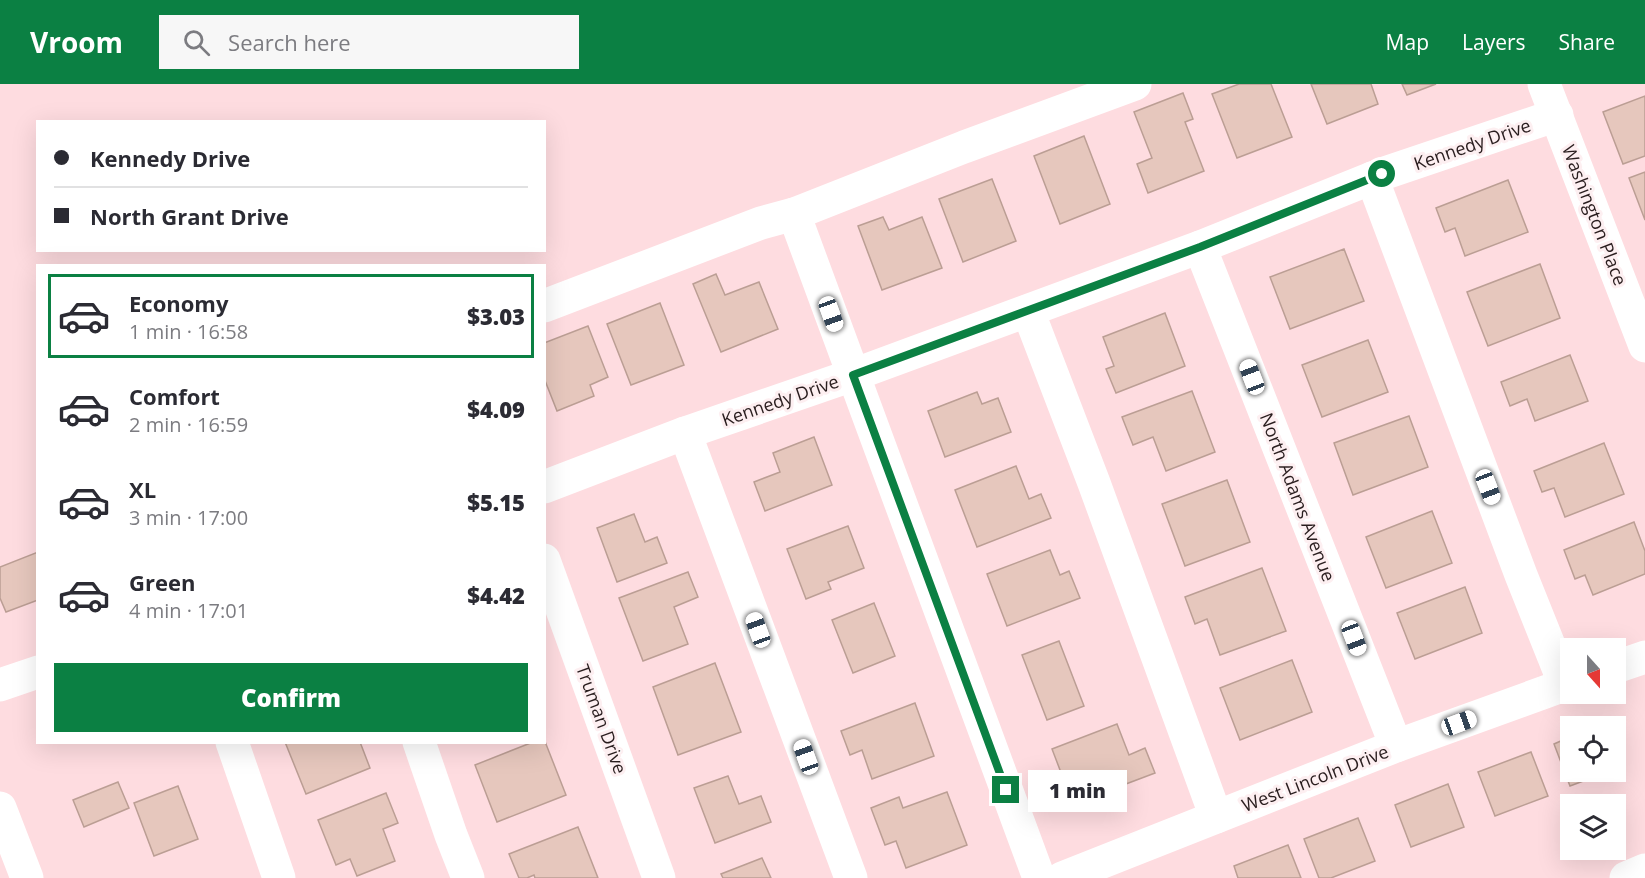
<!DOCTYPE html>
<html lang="en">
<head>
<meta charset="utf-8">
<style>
	body { margin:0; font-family:"Open Sans",sans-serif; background:#f7f7f7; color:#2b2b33; height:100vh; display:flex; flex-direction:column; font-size:22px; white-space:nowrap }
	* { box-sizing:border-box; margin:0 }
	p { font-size:20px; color:#7c7c81 }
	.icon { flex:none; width:33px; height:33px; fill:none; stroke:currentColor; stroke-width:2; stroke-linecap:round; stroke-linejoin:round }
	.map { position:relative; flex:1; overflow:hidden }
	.details { position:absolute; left:36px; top:180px; width:510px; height:480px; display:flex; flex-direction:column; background:#fff; border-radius:0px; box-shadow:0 6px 24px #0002 }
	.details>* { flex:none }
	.top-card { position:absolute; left:36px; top:36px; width:510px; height:132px; border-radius:0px; box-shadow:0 6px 24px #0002; display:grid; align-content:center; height:132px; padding:0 18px; background:#fff }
	.needle { width:39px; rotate:159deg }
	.buttons { position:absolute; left:1560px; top:554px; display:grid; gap:12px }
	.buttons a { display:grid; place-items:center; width:66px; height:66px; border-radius:0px; background:#fff; box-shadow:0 6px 24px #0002; font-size:30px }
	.end { position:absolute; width:27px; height:27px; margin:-14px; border:8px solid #0b8043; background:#fff; box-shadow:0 0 0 3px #fff }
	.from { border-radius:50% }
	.bubble { position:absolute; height:42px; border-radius:0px; background:#fff; box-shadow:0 6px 24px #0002; font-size:20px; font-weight:800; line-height:42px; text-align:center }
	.car { position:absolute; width:18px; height:36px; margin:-18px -9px; border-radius:8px; box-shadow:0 0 4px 2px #0007; background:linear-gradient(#fff 24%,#345 0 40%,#fff 0 76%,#345 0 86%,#fff 0) }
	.top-card b { display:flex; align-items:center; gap:21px; height:57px; font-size:22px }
	.top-card b+b { border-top:2px solid #e1e1e2 }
	.top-card i { width:15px; height:15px; background:#2b2b33 }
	ul { padding:10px 0 0; list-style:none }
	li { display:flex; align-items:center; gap:18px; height:84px; margin:0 12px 9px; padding:0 6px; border:3px solid transparent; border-radius:0px }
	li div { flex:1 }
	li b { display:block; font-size:22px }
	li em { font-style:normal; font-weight:800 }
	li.active { border-color:#0b8043 }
	li>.icon { width:54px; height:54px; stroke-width:1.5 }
	.primary-button { display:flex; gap:12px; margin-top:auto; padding:12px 18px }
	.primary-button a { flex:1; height:69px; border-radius:0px; background:#0b8043; color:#fff; font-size:24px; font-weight:800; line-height:69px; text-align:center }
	header { display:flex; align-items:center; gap:36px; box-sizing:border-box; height:84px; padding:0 30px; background:#0b8043; color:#fff }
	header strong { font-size:28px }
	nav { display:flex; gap:33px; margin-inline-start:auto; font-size:21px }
	.search { width:420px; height:54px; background:#f7f7f7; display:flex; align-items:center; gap:15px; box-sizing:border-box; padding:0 21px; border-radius:0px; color:#7c7c81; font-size:22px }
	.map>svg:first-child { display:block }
	.building { fill:#e6c7bd; stroke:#bb9e94; stroke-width:1.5 }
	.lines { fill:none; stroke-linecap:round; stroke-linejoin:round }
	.minor { stroke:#fff; stroke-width:33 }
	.major { stroke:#fff; stroke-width:33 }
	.route { stroke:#0b8043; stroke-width:8 }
	.labels { text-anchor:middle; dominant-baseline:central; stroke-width:6; stroke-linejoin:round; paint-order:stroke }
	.street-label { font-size:18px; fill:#291d1e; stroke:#fdeff1 }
</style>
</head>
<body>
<header>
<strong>Vroom</strong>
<div class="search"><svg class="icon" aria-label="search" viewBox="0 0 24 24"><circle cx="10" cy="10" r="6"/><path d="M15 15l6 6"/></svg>Search here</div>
<nav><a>Map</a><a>Layers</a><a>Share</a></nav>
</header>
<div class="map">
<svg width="1645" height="794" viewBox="0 0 1645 794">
	<rect width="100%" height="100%" fill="#fedce0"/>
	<g class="building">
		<path d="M1239,0H1271L1292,53L1237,74L1212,10Z"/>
		<path d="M1311,0H1371L1378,20L1327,40Z"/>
		<path d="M1402,0H1436L1407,11Z"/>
		<path d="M1183,9L1193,35L1185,38L1204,87L1148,109L1137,80L1152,74L1134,28Z"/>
		<path d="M1645,12V72L1623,80L1603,28Z"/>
		<path d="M1084,52L1110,120L1060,140L1034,72Z"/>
		<path d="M1645,88V136L1629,94Z"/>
		<path d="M992,95L1016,157L963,178L939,115Z"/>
		<path d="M1508,96L1528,148L1465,172L1455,144L1445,148L1436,124Z"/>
		<path d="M883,133L889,146L922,133L942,184L882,206L858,142Z"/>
		<path d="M1344,165L1364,217L1290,245L1270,193Z"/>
		<path d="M1540,180L1560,234L1488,262L1467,208Z"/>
		<path d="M716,190L725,211L759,198L778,245L721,268L693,200Z"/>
		<path d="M660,219L684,281L631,301L607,240Z"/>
		<path d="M1165,229L1185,282L1116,309L1106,285L1114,282L1103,253Z"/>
		<path d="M588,242L608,293L590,301L594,312L557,327L544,294V259Z"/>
		<path d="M1368,256L1388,308L1322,333L1302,281Z"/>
		<path d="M1570,271L1588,317L1535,337L1527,315L1510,322L1501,298Z"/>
		<path d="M1192,307L1215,368L1166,387L1153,353L1133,361L1122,333Z"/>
		<path d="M977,308L982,320L998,314L1011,348L945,373L928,327Z"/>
		<path d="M1409,332L1428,383L1353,411L1334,359Z"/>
		<path d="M814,353L832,401L765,427L754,398L780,388L773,369Z"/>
		<path d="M1604,359L1624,410L1565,433L1554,404L1542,408L1534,387Z"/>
		<path d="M1016,382L1029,415L1041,410L1051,434L977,463L955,406Z"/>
		<path d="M1227,396L1250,458L1185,482L1162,420Z"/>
		<path d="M1432,427L1452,479L1386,504L1366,453Z"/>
		<path d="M634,430L645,458L657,453L667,479L617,498L597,444Z"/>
		<path d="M1634,438L1645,467V490L1593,511L1585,491L1575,495L1564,466Z"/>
		<path d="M848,442L864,484L828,498L831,505L806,515L787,465Z"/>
		<path d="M1050,466L1060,491L1069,487L1080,514L1007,542L987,490Z"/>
		<path d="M38,468V516L6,528L0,514V483Z"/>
		<path d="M1262,484L1286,547L1220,571L1207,535L1195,540L1185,513Z"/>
		<path d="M688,488L698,513L674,523L688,560L643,577L619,514Z"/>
		<path d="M1465,503L1482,549L1415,575L1397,529Z"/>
		<path d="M874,519L895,572L853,589L832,536Z"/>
		<path d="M1059,557L1084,622L1047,636L1022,571Z"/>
		<path d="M1292,576L1312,628L1240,656L1220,604Z"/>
		<path d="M715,579L741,648L678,671L653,603Z"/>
		<path d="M915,619L934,672L872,695L862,666L850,671L841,647Z"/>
		<path d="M1117,640L1129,671L1145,664L1155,689L1073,720L1052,665Z"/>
		<path d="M1570,653V687H1610L1570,702L1554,660Z"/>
		<path d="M544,655L566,711L497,738L475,681L533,658H544Z"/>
		<path d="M285,658H360L370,684L306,710Z"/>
		<path d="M1531,668L1548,712L1495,732L1478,688Z"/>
		<path d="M728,692L739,720L761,712L771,738L715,759L694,704Z"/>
		<path d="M118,698L129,724L84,743L73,716Z"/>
		<path d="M1448,700L1464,743L1411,763L1395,721Z"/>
		<path d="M178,702L198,755L154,772L134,719Z"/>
		<path d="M947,708L967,761L906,784L896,757L885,761L871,724L899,713L903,724Z"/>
		<path d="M386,709L398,739L383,745L395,777L357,792L350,775L336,781L318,736Z"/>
		<path d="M1358,734L1375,777L1331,794H1319L1304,755Z"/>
		<path d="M578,743L598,794H535L534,791L527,794H519L509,770Z"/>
		<path d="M1288,761L1301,794H1238L1234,782Z"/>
		<path d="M762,774L771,794H723L721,790Z"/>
	</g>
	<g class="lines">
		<g class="minor">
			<path d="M1544,0L1645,262"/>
			<path d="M1372,94L1521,491L1565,601"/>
			<path d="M794,130L1039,794"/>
			<path d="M1200,163L1396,662"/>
			<path d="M544,222L761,139L794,130L964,63L1135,0"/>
			<path d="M1028,227L1094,399L1216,733"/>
			<path d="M685,349L851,794"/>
			<path d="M544,403L685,349L853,291L1200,163L1382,90L1557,31"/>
			<path d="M544,476L659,794"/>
			<path d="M1616,583L1645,573"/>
			<path d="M0,601L38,588"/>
			<path d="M232,658L279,794"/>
			<path d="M419,658L451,751L468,794"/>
			<path d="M1062,794L1396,662L1570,599"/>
			<path d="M1626,794L1645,786"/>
		</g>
		<path class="major" d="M0,724L27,794"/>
	</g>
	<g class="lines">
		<path class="route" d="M1006,706L853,291L1200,163L1382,90"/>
	</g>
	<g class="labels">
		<g class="street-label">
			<text transform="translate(1472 60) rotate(-19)">Kennedy Drive</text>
			<text transform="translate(1595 131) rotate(69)">Washington Place</text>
			<text transform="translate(780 316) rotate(-19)">Kennedy Drive</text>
			<text transform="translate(1298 413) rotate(69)">North Adams Avenue</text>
			<text transform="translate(602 635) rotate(70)">Truman Drive</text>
			<text transform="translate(1315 694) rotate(-21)">West Lincoln Drive</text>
		</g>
	</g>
</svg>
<div class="buttons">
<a><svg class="needle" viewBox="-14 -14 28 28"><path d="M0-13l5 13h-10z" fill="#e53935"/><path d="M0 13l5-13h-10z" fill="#7c7c81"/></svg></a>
<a><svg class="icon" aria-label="locate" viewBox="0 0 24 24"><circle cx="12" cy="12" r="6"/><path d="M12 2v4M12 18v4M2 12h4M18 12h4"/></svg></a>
<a><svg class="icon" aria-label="layers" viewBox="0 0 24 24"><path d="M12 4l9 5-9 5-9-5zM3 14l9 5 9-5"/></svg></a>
</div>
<i class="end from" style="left:1382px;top:90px"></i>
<i class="end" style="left:1006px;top:706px"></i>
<div class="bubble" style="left:1028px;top:686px;width:99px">1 min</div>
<i class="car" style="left:831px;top:230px;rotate:160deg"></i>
<i class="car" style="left:1252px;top:293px;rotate:339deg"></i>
<i class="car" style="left:1488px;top:403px;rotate:159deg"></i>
<i class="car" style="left:758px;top:546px;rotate:340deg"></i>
<i class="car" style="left:1354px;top:554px;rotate:159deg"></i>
<i class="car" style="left:1459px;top:639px;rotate:70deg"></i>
<i class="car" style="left:806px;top:673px;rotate:340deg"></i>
<div class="top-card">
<b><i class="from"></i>Kennedy Drive</b>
<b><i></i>North Grant Drive</b>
</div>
<section class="details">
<ul>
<li class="active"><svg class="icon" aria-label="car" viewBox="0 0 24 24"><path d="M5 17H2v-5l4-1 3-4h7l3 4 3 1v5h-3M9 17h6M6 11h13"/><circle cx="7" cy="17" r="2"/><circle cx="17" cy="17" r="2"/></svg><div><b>Economy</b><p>1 min · 16:58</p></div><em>$3.03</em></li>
<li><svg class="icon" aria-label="car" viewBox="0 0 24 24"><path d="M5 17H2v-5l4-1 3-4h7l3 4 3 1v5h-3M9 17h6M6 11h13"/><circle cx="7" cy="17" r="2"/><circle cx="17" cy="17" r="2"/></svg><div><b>Comfort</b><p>2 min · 16:59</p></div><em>$4.09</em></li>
<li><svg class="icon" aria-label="car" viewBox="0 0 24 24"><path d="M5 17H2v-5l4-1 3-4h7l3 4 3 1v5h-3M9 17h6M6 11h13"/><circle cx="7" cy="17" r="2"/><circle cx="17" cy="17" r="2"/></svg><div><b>XL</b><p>3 min · 17:00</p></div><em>$5.15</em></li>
<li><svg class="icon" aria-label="car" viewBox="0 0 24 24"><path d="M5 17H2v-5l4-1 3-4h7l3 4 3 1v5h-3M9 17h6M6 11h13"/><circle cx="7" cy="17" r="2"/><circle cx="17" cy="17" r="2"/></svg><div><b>Green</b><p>4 min · 17:01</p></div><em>$4.42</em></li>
</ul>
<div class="primary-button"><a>Confirm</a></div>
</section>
</div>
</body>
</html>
